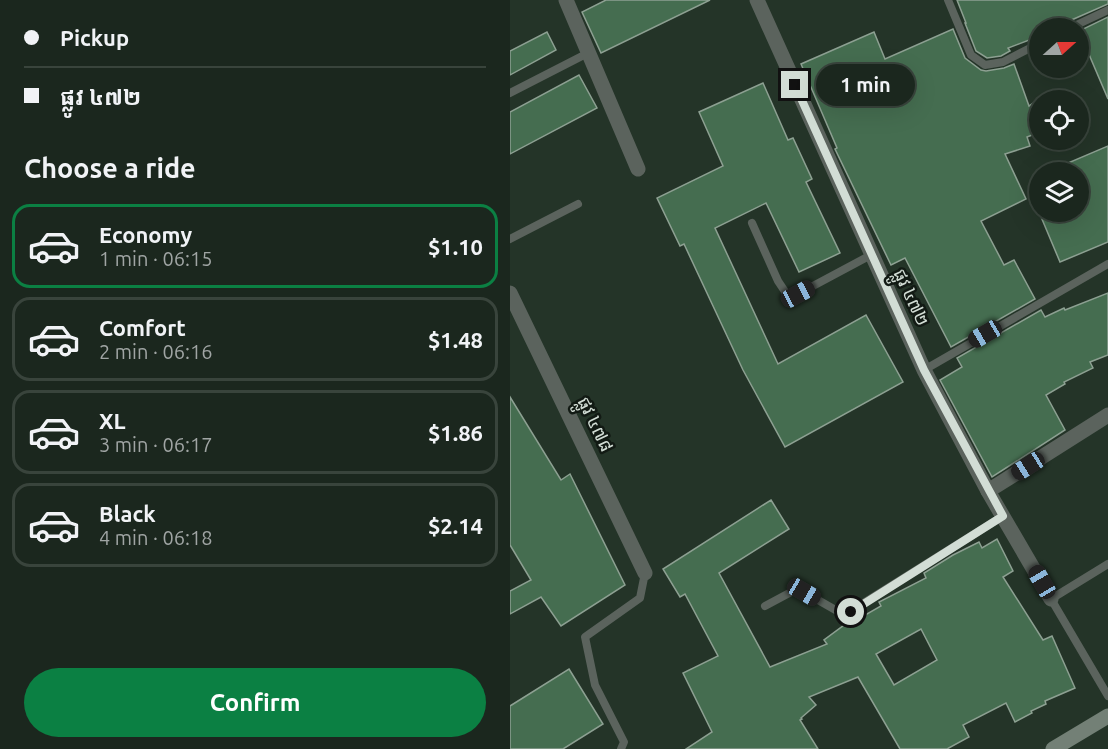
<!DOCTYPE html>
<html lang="en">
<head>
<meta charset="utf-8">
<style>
	body { margin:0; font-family:Ubuntu,"Noto Sans Khmer",sans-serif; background:#28332b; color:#f1f3f6; height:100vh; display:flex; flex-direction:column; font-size:22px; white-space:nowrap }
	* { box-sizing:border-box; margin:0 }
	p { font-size:20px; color:#a0a5a4 }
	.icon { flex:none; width:33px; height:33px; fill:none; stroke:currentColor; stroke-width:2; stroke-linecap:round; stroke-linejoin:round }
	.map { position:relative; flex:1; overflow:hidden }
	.side { display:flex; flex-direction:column; background:#1b271e; width:510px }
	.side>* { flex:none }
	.banner { display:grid; align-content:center; height:132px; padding:0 24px; background:#1b271e }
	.needle { width:39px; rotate:69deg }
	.controls { position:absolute; left:519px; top:18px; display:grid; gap:12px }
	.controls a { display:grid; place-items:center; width:60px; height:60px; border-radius:50%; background:#1b271e; box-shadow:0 6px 24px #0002,0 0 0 2px #39443c; font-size:30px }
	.end { position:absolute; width:27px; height:27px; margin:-14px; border:8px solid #d2ddd5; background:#111; box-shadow:0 0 0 3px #111 }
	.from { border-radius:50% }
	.bubble { position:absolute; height:42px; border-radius:21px; background:#1b271e; box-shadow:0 6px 24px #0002,0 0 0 2px #39443c; font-size:20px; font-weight:700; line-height:42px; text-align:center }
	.car { position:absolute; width:18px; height:36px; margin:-18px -9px; border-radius:8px; box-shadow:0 0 4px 2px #0007; background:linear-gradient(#222 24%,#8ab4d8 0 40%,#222 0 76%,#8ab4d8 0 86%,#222 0) }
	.banner b { display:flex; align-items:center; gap:21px; height:57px; font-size:22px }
	.banner b+b { border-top:2px solid #39443c }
	.banner i { width:15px; height:15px; background:#f1f3f6 }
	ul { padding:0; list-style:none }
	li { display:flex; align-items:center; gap:18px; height:84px; margin:0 12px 9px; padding:0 12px; border:3px solid #39443c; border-radius:18px }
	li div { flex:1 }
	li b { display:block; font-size:22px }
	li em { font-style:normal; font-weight:700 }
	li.current { border-color:#0b8043 }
	li>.icon { width:54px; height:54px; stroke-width:1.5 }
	h2 { padding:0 24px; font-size:27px; line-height:72px }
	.button { display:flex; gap:12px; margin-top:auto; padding:12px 24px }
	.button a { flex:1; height:69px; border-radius:36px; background:#0b8043; color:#fff; font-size:24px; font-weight:700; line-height:69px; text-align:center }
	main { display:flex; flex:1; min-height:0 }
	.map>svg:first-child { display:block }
	.building { fill:#456d50; stroke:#8da092; stroke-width:1.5; fill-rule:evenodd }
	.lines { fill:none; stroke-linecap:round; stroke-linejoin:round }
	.lane { stroke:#5b635d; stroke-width:8 }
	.street { stroke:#5b635d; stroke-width:15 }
	.secondary { stroke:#738076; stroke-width:15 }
	.route { stroke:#d2ddd5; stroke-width:8 }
	.labels { text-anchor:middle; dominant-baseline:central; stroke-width:5; stroke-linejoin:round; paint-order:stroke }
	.street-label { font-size:18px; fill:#d2ddd5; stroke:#121a14 }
</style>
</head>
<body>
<main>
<section class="side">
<div class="banner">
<b><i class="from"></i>Pickup</b>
<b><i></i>ផ្លូវ ៤៧២</b>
</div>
<h2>Choose a ride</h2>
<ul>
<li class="current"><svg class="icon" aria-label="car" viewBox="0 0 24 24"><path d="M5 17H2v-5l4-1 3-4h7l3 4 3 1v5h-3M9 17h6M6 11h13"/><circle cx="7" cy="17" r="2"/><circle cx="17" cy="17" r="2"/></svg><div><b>Economy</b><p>1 min · 06:15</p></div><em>$1.10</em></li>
<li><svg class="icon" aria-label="car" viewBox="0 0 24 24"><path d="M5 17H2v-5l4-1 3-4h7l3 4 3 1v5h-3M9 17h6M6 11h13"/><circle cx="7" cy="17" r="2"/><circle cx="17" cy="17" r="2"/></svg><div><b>Comfort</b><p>2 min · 06:16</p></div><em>$1.48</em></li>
<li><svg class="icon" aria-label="car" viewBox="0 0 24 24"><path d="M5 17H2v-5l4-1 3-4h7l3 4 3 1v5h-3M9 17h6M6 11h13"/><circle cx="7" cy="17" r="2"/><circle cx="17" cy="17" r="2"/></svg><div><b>XL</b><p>3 min · 06:17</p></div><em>$1.86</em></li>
<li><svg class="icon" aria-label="car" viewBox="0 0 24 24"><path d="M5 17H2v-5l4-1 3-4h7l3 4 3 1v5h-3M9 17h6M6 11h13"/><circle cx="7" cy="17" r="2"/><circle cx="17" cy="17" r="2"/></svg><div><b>Black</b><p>4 min · 06:18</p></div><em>$2.14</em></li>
</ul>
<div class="button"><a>Confirm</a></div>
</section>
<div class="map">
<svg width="598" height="749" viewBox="0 0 598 749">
	<rect width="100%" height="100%" fill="#243428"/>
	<g class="building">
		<path d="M96,0H200L91,53L72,12Z"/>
		<path d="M447,0H598V4L557,22L554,25V28H530V36L498,48L500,51L491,56L477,58L466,51L455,23H456Z"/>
		<path d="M598,17V99L569,31Z"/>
		<path d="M443,29L455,58L471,70L476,71L494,68L504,64L519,106L530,98V132L517,137L520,146L495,154L516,199L471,221L494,265L504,260L525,299L441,347L395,258L381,265L325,149L327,148L291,64L364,32L375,59Z"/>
		<path d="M37,32L46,50L0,75V51Z"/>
		<path d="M69,75L87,108L0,154V112Z"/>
		<path d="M253,83L278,140L283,138L302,179L296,182L330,253L289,272L256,203L205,228L268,364L356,315L393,382L275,447L233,370L174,244L170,246L147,198L213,166L189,112Z"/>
		<path d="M598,146V242L550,262L529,212H568V172H537Z"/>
		<path d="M598,293V355L580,362L583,368L554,382L555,384L536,395L555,430L482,477L430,380L452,367L447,358L531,310L535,317L554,308L555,310Z"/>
		<path d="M0,397L51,480L60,474L115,585L51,626L31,597L0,614V591L21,580L0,545Z"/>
		<path d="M261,500L279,529L209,573L260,667L317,644L314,640L337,623L338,625L371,606L369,602L416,578L414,573L443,555L469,542L472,548L487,539L503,571L493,577L533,640L542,636L565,688L535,701L536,704L521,711L522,713L505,722L496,703L453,725L459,737L437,749H390L348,677L299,697L306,705L291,718L292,719L290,720L308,749H176L202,732L173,673L208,656L175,594L170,597L153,569ZM411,629L427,660L384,685L366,654Z"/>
		<path d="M59,669L93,724L53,749H0V706Z"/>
	</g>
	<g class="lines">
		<g class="lane">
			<path d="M438,0L461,55L475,65L493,62L530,43"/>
			<path d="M560,28L598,10"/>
			<path d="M0,93L78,53"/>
			<path d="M242,223L268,281L276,293L288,294L361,255"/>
			<path d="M0,239L68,204"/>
			<path d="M414,370L598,264"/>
			<path d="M598,564L541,599L598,696"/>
			<path d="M255,606L283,591L294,592L329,612L341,611L493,516"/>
			<path d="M111,749L114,742L85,685L75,637L130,598L135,573"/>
		</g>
		<g class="street">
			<path d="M56,0L128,169"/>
			<path d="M247,0L414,370L478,491L541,599"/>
			<path d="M0,293L135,573"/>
			<path d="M478,491L598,415"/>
		</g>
		<path class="secondary" d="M543,749L598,716"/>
	</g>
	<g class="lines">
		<path class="route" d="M285,85L414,370L493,516L341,612"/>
	</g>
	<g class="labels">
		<g class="street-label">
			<text transform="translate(402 297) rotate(65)">ផ្លូវ ៤៧២</text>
			<text transform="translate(86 424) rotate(64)">ផ្លូវ ៤៧៨</text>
		</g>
	</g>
</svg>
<div class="controls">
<a><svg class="needle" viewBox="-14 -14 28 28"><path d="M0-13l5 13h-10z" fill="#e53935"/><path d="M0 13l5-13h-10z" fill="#a0a5a4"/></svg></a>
<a><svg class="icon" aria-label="locate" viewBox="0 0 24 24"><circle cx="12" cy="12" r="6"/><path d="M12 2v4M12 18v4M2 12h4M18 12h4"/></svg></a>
<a><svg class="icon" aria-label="layers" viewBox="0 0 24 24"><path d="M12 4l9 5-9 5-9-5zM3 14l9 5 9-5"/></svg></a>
</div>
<i class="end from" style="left:341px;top:612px"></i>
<i class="end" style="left:285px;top:85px"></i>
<div class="bubble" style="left:306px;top:64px;width:99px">1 min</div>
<i class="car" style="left:288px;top:294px;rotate:62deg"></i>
<i class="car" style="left:475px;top:334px;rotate:240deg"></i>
<i class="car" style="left:518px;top:466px;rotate:238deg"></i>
<i class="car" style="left:532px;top:582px;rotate:330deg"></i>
<i class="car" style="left:294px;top:592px;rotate:120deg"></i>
</div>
</main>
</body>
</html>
